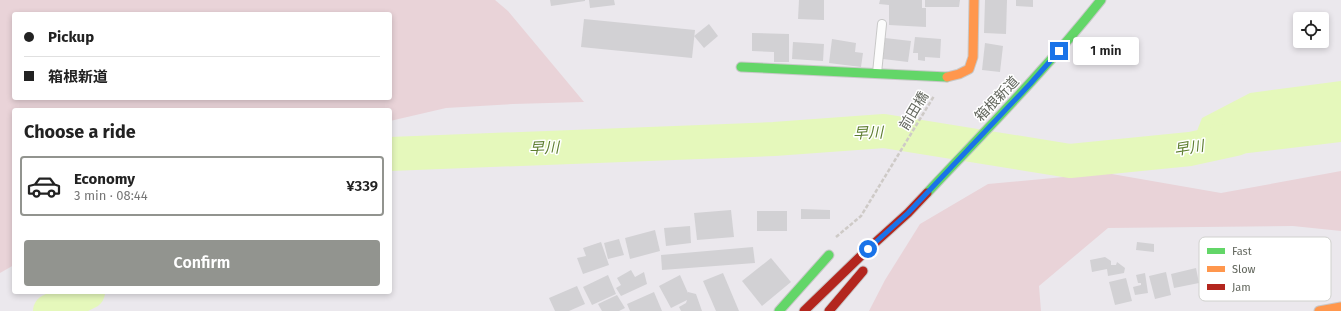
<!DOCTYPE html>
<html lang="en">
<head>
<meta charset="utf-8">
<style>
	body { margin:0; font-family:"Fira Sans","Noto Sans JP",sans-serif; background:#f6f6f6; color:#222; height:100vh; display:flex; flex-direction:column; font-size:15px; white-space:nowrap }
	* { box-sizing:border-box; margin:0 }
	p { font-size:13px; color:#767676 }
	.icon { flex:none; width:22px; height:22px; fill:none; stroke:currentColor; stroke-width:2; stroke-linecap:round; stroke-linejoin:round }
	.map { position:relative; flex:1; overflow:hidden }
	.sheet { position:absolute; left:12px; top:108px; width:380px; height:186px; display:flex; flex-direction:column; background:#fff; border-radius:4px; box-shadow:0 2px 6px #0003 }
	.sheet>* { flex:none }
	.guide { position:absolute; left:12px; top:12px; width:380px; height:88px; border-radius:4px; box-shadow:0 2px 6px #0003; display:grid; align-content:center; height:88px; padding:0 12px; background:#fff }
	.tools { position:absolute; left:1293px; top:12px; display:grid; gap:8px }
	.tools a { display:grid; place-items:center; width:36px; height:36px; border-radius:4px; background:#fff; box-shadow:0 2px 6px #0003; font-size:20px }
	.end { position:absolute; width:18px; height:18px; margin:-9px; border:5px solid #1a73e8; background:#fff; box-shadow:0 0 0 2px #fff }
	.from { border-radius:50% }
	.bubble { position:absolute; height:28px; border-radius:4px; background:#fff; box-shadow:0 2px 6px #0003; font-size:13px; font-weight:600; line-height:28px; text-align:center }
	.guide b { display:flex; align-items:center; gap:14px; height:38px; font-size:15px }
	.guide b+b { border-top:1px solid #e0e0e0 }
	.guide i { width:10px; height:10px; background:#222 }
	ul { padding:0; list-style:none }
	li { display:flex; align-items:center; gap:12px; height:60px; margin:0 8px 6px; padding:0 4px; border:2px solid transparent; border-radius:4px }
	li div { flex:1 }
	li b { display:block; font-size:15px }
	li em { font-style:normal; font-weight:600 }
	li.on { border-color:#92948f }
	li>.icon { width:36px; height:36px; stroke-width:1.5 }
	h2 { padding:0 12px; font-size:18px; line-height:48px }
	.primary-button { display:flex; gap:8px; margin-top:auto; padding:8px 12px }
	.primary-button a { flex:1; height:46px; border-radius:4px; background:#92948f; color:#fff; font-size:16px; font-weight:600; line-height:46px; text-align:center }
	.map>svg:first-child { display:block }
	.green { fill:#e9d3d8; fill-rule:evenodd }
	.water { fill:#e5f8bb }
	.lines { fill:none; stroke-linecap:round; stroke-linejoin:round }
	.river { stroke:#e5f8bb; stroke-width:34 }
	.building { fill:#d2d1d4 }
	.lane-casing { stroke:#c8c8c8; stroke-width:10 }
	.fast-casing { stroke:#c8c8c8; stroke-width:11 }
	.slow-casing { stroke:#c8c8c8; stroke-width:11 }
	.jam-casing { stroke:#c8c8c8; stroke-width:11 }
	.path { stroke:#cecac7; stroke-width:2.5; stroke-dasharray:4 2; stroke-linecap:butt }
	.lane { stroke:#fcfcfc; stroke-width:8 }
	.fast { stroke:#63d668; stroke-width:9 }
	.slow { stroke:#ff974d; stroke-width:9 }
	.jam { stroke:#b3261e; stroke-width:9 }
	.route { stroke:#1a73e8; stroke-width:5 }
	.labels { text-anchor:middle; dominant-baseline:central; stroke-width:3; stroke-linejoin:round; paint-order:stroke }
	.street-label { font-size:14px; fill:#62665d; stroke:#fff }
	.water-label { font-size:15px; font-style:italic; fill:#5e7e30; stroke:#fff }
	.key { fill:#fff; stroke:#d0d1ce; stroke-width:1 }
	.key-label { font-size:11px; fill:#62665d }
</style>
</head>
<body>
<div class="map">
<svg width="1341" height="311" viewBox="0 0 1341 311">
	<rect width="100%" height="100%" fill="#ebe8ed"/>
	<g class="green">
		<path d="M0,0H495L508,11L584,102L513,104L446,108L390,121V110H14V265L0,273ZM14,14H390V98H14Z"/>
		<path d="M1341,171V231L1293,226L1108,228L1039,286L1041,311H869L885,280L920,224L988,184L1106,173L1221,193Z"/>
	</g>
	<path class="water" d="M1341,81V142L1214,157L1190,149L1202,118L1250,93Z"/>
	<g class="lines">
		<g class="river">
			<path d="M390,154L774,139L884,131L1070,161L1190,149L1236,139"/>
			<path d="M50,311L88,292"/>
		</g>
	</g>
	<g class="building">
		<path d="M550,0H585V1L551,6Z"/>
		<path d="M589,0H614L615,5L590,8Z"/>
		<path d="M799,0H824V20L798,19Z"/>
		<path d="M880,0H922V8H926V27L889,25V5L879,4Z"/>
		<path d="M925,0H960L959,7H925Z"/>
		<path d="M985,0H1007L1006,34L984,33Z"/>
		<path d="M1016,0H1033V7L1016,6Z"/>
		<path d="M584,19L695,30L692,58L581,47Z"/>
		<path d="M709,24L718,36L704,48L694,36Z"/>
		<path d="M752,33L789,34V62H774V52L752,51Z"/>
		<path d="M915,37L941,39L940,58L925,57V61L918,60V53H913Z"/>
		<path d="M885,38L911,41L908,62L883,59Z"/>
		<path d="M832,39L856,43L855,52L863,53L861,67L829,63Z"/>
		<path d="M793,42L824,44L823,61L792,59Z"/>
		<path d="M985,43L1003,46L1000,72L982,70Z"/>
		<path d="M801,209L830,210V219H801Z"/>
		<path d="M731,210L734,237L697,240L694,213Z"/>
		<rect x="757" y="211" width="30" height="20"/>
		<path d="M690,226L691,243L666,246L664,228Z"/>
		<path d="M655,230L660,251L630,259L625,238Z"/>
		<path d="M619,239L624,255L608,259L604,243Z"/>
		<path d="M601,242L609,265L583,274L577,258L586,256L583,248Z"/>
		<path d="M1137,242L1154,244V252L1136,250Z"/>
		<path d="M753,247L755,263L662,270L661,255Z"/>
		<path d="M1105,257L1111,261V265H1116L1117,262L1125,268L1124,273L1108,276L1107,269L1092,272L1090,260Z"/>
		<path d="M771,258L791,282L762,306L742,281Z"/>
		<path d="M1196,268L1199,283L1174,288L1171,274Z"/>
		<path d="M631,270L635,277L644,272L647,284L621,296L616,288L621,285L617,278Z"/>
		<path d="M1166,272L1171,295L1155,299L1149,276Z"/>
		<path d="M723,273L739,311H716L703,281Z"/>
		<path d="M1145,273L1148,293L1135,295L1133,287L1141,285V283H1138L1136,275Z"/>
		<path d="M608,275L616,294L592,305L583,287Z"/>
		<path d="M680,275L688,293V292L696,294L702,311H681L679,307L686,303L687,300L671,308L659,286Z"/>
		<path d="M1126,278L1132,301L1115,305L1109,282Z"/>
		<path d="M577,286L585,304L569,311H555L549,298Z"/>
		<path d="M654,292L662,311H630L627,304Z"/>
		<path d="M617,295L625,308L619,311H602L598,304Z"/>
	</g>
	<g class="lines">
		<g class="lane-casing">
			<path id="lane" d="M877,73L882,24"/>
		</g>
		<g class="fast-casing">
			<g id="fast">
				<path d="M741,67L947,77"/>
				<path d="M927,193C986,130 1047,68 1101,0"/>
				<path d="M779,311L829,255"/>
			</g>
		</g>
		<g class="slow-casing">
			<g id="slow">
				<path d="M947,77L959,74L969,69L973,57L974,0"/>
				<path d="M1319,311L1341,307"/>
			</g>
		</g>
		<g class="jam-casing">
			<g id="jam">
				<path d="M804,311L868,249L908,213L927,193"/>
				<path d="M829,311L863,271"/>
			</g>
		</g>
		<path class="path" d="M836,237L861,216L934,96"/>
		<use href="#lane" class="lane"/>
		<use href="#fast" class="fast"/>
		<use href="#slow" class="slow"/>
		<use href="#jam" class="jam"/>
	</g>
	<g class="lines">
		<path class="route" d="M868,249L908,213L1030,84L1059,51"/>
	</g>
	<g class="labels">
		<g class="street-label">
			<text transform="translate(997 99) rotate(-46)">箱根新道</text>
			<text transform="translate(914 111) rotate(-59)">前田橋</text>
		</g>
		<g class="water-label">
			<text transform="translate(868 133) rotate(-2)">早川</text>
			<text transform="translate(544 148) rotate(-2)">早川</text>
			<text transform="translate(1189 148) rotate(-9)">早川</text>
		</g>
	</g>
	<rect x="1199" y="237" width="132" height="64" rx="6" class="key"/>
	<rect x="1207" y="248" width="18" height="6" fill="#63d668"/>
	<rect x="1207" y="266" width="18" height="6" fill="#ff974d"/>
	<rect x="1207" y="284" width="18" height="6" fill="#b3261e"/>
	<g class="key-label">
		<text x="1232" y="255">Fast</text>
		<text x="1232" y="273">Slow</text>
		<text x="1232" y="291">Jam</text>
	</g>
</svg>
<div class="tools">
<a><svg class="icon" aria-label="locate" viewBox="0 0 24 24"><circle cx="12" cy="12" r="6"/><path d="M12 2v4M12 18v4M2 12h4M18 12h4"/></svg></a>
</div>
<i class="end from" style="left:868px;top:249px"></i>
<i class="end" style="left:1059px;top:51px"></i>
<div class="bubble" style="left:1073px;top:37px;width:66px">1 min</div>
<div class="guide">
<b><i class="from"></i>Pickup</b>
<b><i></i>箱根新道</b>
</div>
<section class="sheet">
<h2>Choose a ride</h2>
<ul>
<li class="on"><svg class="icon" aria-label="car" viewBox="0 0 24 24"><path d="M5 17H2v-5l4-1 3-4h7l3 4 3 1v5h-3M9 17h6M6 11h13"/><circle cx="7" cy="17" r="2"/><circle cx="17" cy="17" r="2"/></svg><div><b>Economy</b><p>3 min · 08:44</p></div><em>¥339</em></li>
</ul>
<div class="primary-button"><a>Confirm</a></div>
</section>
</div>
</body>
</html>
